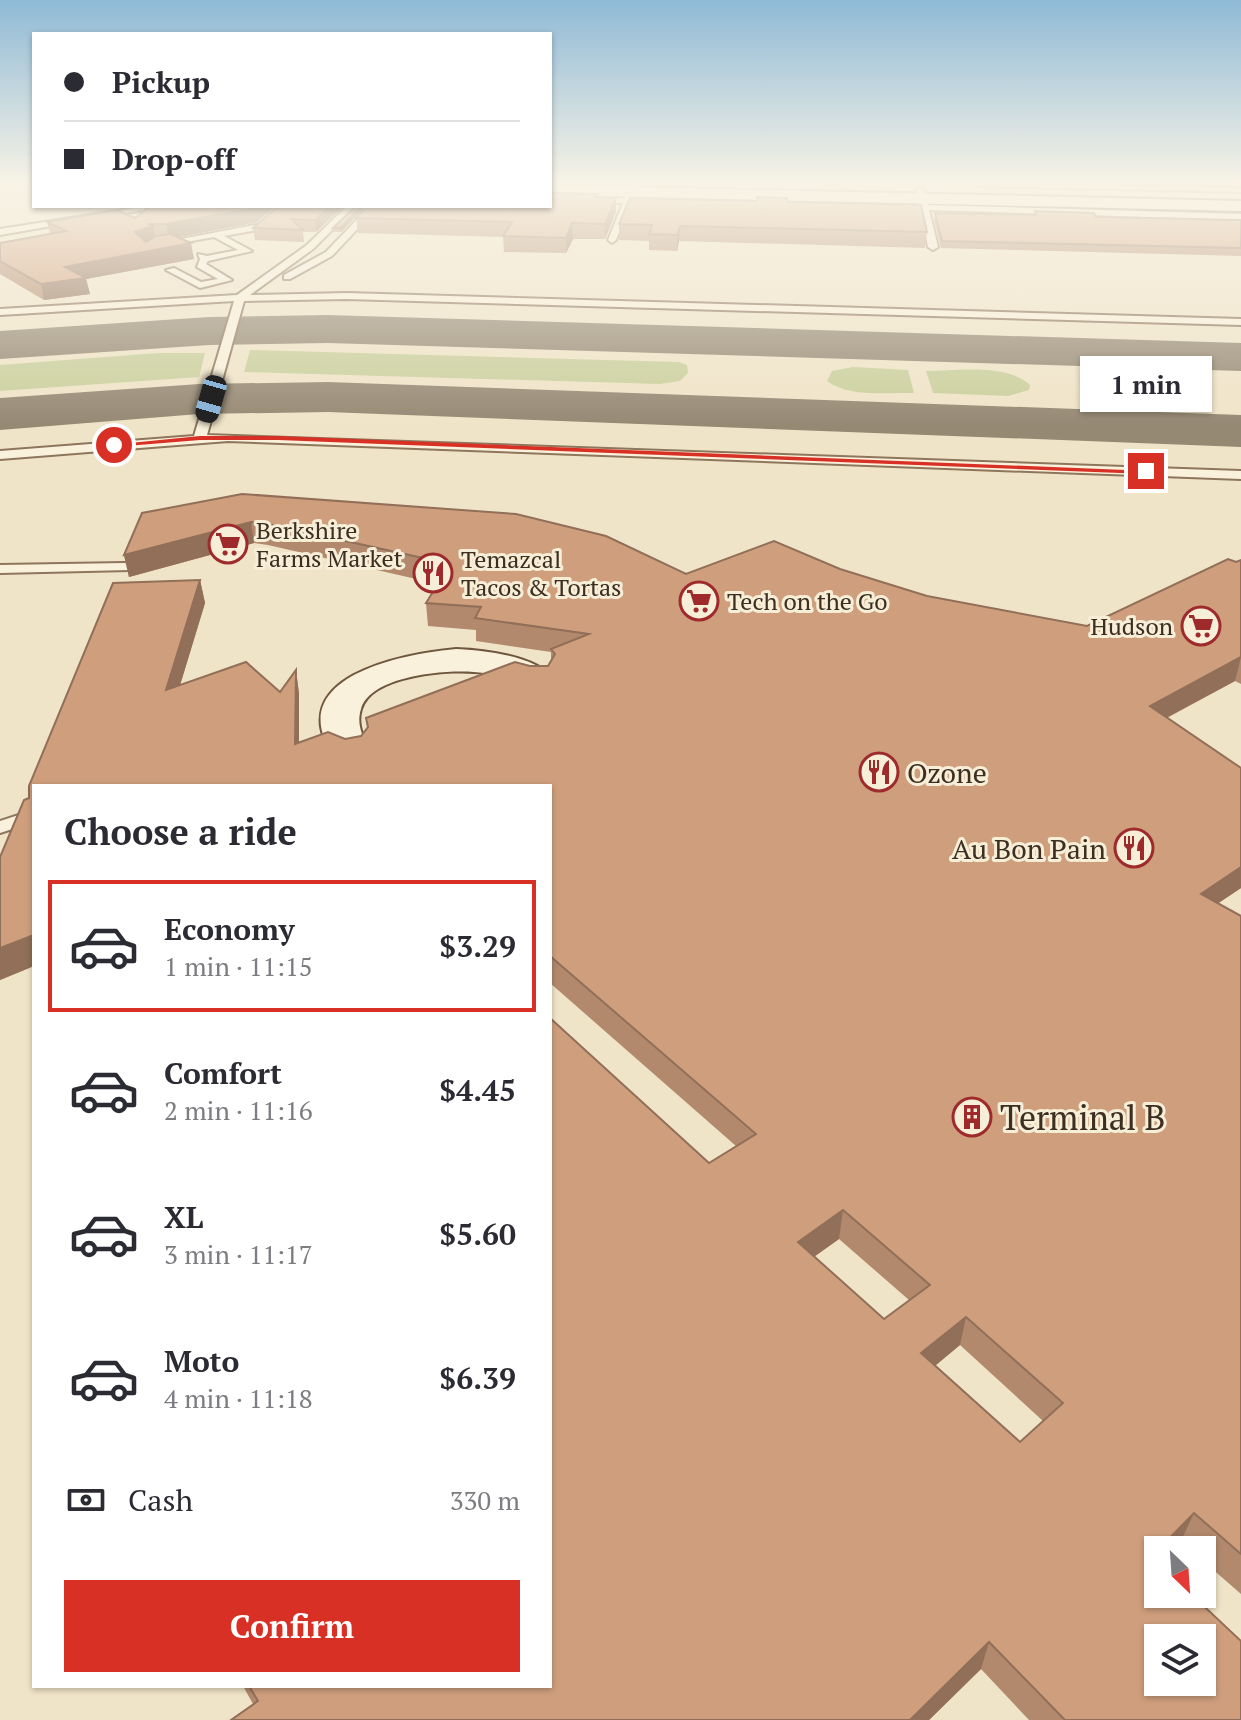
<!DOCTYPE html>
<html lang="en">
<head>
<meta charset="utf-8">
<style>
	body { margin:0; font-family:"PT Serif",serif; background:#f7f7f7; color:#2b2b33; height:100vh; display:flex; flex-direction:column; font-size:30px; white-space:nowrap }
	* { box-sizing:border-box; margin:0 }
	p { font-size:26px; color:#7c7c81 }
	.icon { flex:none; width:44px; height:44px; fill:none; stroke:currentColor; stroke-width:2; stroke-linecap:round; stroke-linejoin:round }
	.map { position:relative; flex:1; overflow:hidden }
	.drawer { position:absolute; left:32px; top:784px; width:520px; height:904px; display:flex; flex-direction:column; background:#fff; border-radius:0px; box-shadow:0 2px 6px #0004 }
	.drawer>* { flex:none }
	.guide { position:absolute; left:32px; top:32px; width:520px; height:176px; border-radius:0px; box-shadow:0 2px 6px #0004; display:grid; align-content:center; height:176px; padding:0 32px; background:#fff }
	.needle { width:52px; rotate:155deg }
	.buttons { position:absolute; left:1144px; top:1536px; display:grid; gap:16px }
	.buttons a { display:grid; place-items:center; width:72px; height:72px; border-radius:0px; background:#fff; box-shadow:0 2px 6px #0004; font-size:40px }
	.end { position:absolute; width:36px; height:36px; margin:-18px; border:10px solid #d93025; background:#fff; box-shadow:0 0 0 4px #fff }
	.from { border-radius:50% }
	.bubble { position:absolute; height:56px; border-radius:0px; background:#fff; box-shadow:0 2px 6px #0004; font-size:26px; font-weight:700; line-height:56px; text-align:center }
	.car { position:absolute; width:24px; height:48px; margin:-24px -12px; border-radius:10px; box-shadow:0 0 6px 2px #0007; background:linear-gradient(#222 24%,#8ab4d8 0 40%,#222 0 76%,#8ab4d8 0 86%,#222 0) }
	.guide b { display:flex; align-items:center; gap:28px; height:76px; font-size:30px }
	.guide b+b { border-top:2px solid #e1e1e2 }
	.guide i { width:20px; height:20px; background:#2b2b33 }
	ul { padding:0; list-style:none }
	li { display:flex; align-items:center; gap:24px; height:132px; margin:0 16px 12px; padding:0 16px; border:4px solid transparent; border-radius:0px }
	li div { flex:1 }
	li b { display:block; font-size:30px }
	li em { font-style:normal; font-weight:700 }
	li.active { border-color:#d93025 }
	li>.icon { width:72px; height:72px; stroke-width:1.5 }
	h2 { padding:0 32px; font-size:36px; line-height:96px }
	.pay { display:flex; align-items:center; gap:20px; height:88px; padding:0 32px; font-size:30px }
	.pay p { margin-inline-start:auto }
	.primary-button { display:flex; gap:16px; margin-top:auto; padding:16px 32px }
	.primary-button a { flex:1; height:92px; border-radius:0px; background:#d93025; color:#fff; font-size:32px; font-weight:700; line-height:92px; text-align:center }
	.map>svg:first-child { display:block }
	.green { fill:#c9cf9b }
	.lines { fill:none; stroke-linecap:round; stroke-linejoin:round }
	.taxiway { fill:#968974; fill-rule:evenodd }
	.lane-casing { stroke:#8d765c; stroke-width:4 }
	.secondary-casing { stroke:#6f573f; stroke-width:4 }
	.lane { fill:#faf1dc; fill-rule:evenodd }
	.secondary { fill:#faf1dc; fill-rule:evenodd }
	.wall { fill:#b2896c; fill-rule:evenodd }
	.shaded-wall { fill:#916f58 }
	.building { fill:#cf9f7d; stroke:#916f58; stroke-width:2; fill-rule:evenodd }
	.route { fill:#d93025 }
	.labels { text-anchor:middle; dominant-baseline:central; stroke-width:6; stroke-linejoin:round; paint-order:stroke }
	.far-poi-label { font-size:24px; fill:#3d2e20; stroke:#f7eed8; text-anchor:start }
	.poi-label { font-size:28px; fill:#3d2e20; stroke:#f7eed8; text-anchor:start }
	.near-poi-label { font-size:34px; fill:#3d2e20; stroke:#f7eed8; text-anchor:start }
</style>
</head>
<body>
<div class="map">
<svg width="1241" height="1720" viewBox="0 0 1241 1720">
	<rect width="100%" height="100%" fill="#f0e4c8"/>
	<g class="green">
		<path d="M250,350L679,362L687,365L688,373L680,381L660,384L244,372Z"/>
		<path d="M158,353H205L199,377L0,391V365Z"/>
		<path d="M853,367L908,370L914,393C888,392 849,398 827,381L832,371Z"/>
		<path d="M926,371C956,371 1006,363 1030,385L1029,390L1008,396L933,393Z"/>
	</g>
	<g class="lines">
		<g class="taxiway">
			<path d="M328,315L1241,343V371L328,343L209,345L0,359V331L209,317Z"/>
			<path d="M328,382L1241,415V447L328,412L199,414L0,430V398L199,384Z"/>
		</g>
		<g class="lane-casing">
			<g id="lane">
				<path d="M631,184H639L633,198L661,201L631,203L616,240L612,243L608,240L623,203L550,200V196L625,198Z"/>
				<path d="M974,184L1241,188V192L978,186Z"/>
				<path d="M920,187L924,189L928,205L1241,214V220L929,210L938,247L933,250L928,247L921,210L893,207L919,205L916,189Z"/>
				<path d="M147,206H167L0,235V229Z"/>
				<path d="M347,206H356L313,249L250,295L347,293L1241,319V325L347,299L244,301L207,435L1241,471V479L228,441L0,459V451L194,436L234,301L0,315V309L237,295L307,245Z"/>
				<path d="M370,206H379L332,256L290,279H284V275L326,252Z"/>
				<path d="M260,224L263,229L224,236L252,251L208,261L206,264L232,280L200,288L166,270L174,268L201,282L218,279L197,267L200,259L198,254L207,256L238,250L214,237L159,247L155,244Z"/>
				<path d="M125,563L132,567L130,570L0,573V565Z"/>
				<path d="M34,810V822L0,833V821Z"/>
			</g>
		</g>
		<g class="secondary-casing">
			<g id="secondary">
				<path d="M550,185L1241,201V211L550,195Z"/>
				<path d="M456,649C483,650 537,656 553,679L548,687C524,693 507,676 484,673C454,668 371,674 361,709C356,725 363,736 369,750L363,758L349,762L335,758C279,678 400,654 456,649Z"/>
			</g>
		</g>
		<use href="#lane" class="lane"/>
		<use href="#secondary" class="secondary"/>
	</g>
	<g class="wall">
		<path d="M598,197L616,212L605,239H573L566,253L504,252L503,237L358,233L356,218Z"/>
		<path d="M757,201L787,202L927,232L925,248L679,241L677,251L649,250V241L619,240V224Z"/>
		<path d="M275,206L257,222L177,237L194,259L86,279L90,294L44,300L0,274V243L50,234L47,222L135,218Z"/>
		<path d="M341,208L316,232H303L304,242L255,240L253,228Z"/>
		<path d="M363,209L341,232H334L333,228Z"/>
		<path d="M1035,211L1096,217L1241,220V256L941,248L934,220L935,213L1034,215Z"/>
		<path d="M242,494L516,514L606,536L686,574L774,541L840,569L927,596L1087,626L1228,559L1236,562L1241,560V684L1235,681L1167,718L1241,768V888L1218,903L1241,916V1594L1202,1560V1550H1191L1181,1541L1173,1550H1158V1594H1191L1241,1641V1720H1029L981,1669L929,1720H231L253,1704L243,1686H550V1018L709,1163L736,1146L550,983V786H34V966L0,980V857L24,800L29,798V786L113,583L200,580L205,603L180,685L246,662L280,692L296,670L299,694V743L328,732L345,739L361,736L367,728L366,718L515,662L530,666H548L551,661V652L476,641V630L428,626L426,603L438,584L268,545L254,543L129,577L124,555L142,513ZM839,1239L909,1300L884,1319L814,1257ZM960,1345L1043,1421L1020,1442L935,1366ZM1158,1638H1202V1682H1158Z"/>
	</g>
	<g class="shaded-wall">
		<path d="M616,198V212L605,239V224Z"/>
		<path d="M257,206H275L257,222L169,239L166,224Z"/>
		<path d="M330,206H340L341,208L316,232L315,220Z"/>
		<path d="M362,206H363V209L341,232L340,228Z"/>
		<path d="M572,223L573,239L566,253V238Z"/>
		<path d="M153,226L156,241L138,247L135,232Z"/>
		<path d="M680,226L679,241L677,251V235Z"/>
		<path d="M191,243L194,259L86,279L90,294L44,300L41,284L65,267Z"/>
		<path d="M251,522L254,543L129,577L124,555Z"/>
		<path d="M200,580L205,603L171,715L166,690Z"/>
		<path d="M1241,657L1235,681L1143,730L1150,706Z"/>
		<path d="M296,670L299,694V770L295,744Z"/>
		<path d="M1241,867V888L1192,921L1201,894Z"/>
		<path d="M34,935V966L0,980V948Z"/>
		<path d="M843,1210L839,1239L795,1270L798,1242Z"/>
		<path d="M966,1317L960,1345L915,1382L921,1353Z"/>
		<path d="M1194,1513L1181,1541L1173,1550H1158V1565L1151,1557Z"/>
		<path d="M989,1642L981,1669L929,1720H910Z"/>
	</g>
	<g class="building">
		<path d="M550,193L598,194L596,197L616,198L605,224L572,223L566,238L503,236L512,222L356,218L368,206H550Z"/>
		<path d="M757,197L787,198V202L921,205L927,232L680,226L677,235L649,234L652,225L619,224L630,198L757,201Z"/>
		<path d="M150,206H257L255,208L166,224H148L153,226L135,232L146,242L156,236L170,234L191,243L65,267L86,278L41,284L0,261V243L66,231L47,222L117,210L135,218Z"/>
		<path d="M278,206H330L315,220L291,219L303,230L253,228Z"/>
		<path d="M356,206H362L340,228H333Z"/>
		<path d="M1035,211L1094,213L1096,217L1241,220V248L942,241L935,213L1036,215Z"/>
		<path d="M242,494L516,514L606,536L686,574L774,541L840,569L927,596L1087,626L1228,559L1236,562L1241,560V657L1150,706L1241,768V867L1201,894L1241,916V1554L1194,1513L1151,1557L1158,1564V1594H1191L1241,1641V1720H1065L989,1642L910,1720H231L258,1701L249,1686H550V1018L709,1163L756,1134L550,956V786H34V935L0,948V857L24,800L29,798V786L113,583L200,580L166,690L246,662L280,692L296,670L295,744L328,732L345,739L361,736L368,727L366,718L515,662L530,666H548L555,654L551,649L589,634L475,618L481,607L426,603L450,564L264,523L251,522L124,555L142,513ZM843,1210L930,1285L884,1319L798,1242ZM966,1317L1063,1403L1020,1442L921,1353ZM1158,1638H1202V1682H1158Z"/>
	</g>
	<linearGradient id="sky" x2="0" y2="1"><stop stop-color="#8fbad6"/><stop offset="0.43" stop-color="#f8f3e6"/><stop offset="1" stop-color="#f8f3e6" stop-opacity="0"/></linearGradient>
	<rect width="1241" height="425" fill="url(#sky)"/>
	<path class="route" d="M200,436H278L1150,471L1146,474L278,440H200L114,447L110,445Z"/>
	<defs>
		<g id="supermarket-ring" transform="scale(2)"><circle r="9.5" fill="#f7eed8" stroke="#9e2a2b" stroke-width="1.5"/><path d="M-6-5.5h2.5l.6 2H6L4.5 2H-2.5L-4.4-4H-6ZM-1.5 3.2a1.3 1.3 0 1 0 .1 0ZM3 3.2a1.3 1.3 0 1 0 .1 0Z" fill="#9e2a2b"/></g>
		<g id="restaurant-ring" transform="scale(2)"><circle r="9.5" fill="#f7eed8" stroke="#9e2a2b" stroke-width="1.5"/><path d="M-5-6h1v4h1v-4h1v4h1v-4h1v5L-1.5 .5V6h-2V.5L-5-1ZM5-6V6H3V1.5H1.5Q1.5-4 5-6Z" fill="#9e2a2b"/></g>
		<g id="building-ring" transform="scale(2)"><circle r="9.5" fill="#f7eed8" stroke="#9e2a2b" stroke-width="1.5"/><path d="M-4-6H4V6H1V3H-1V6H-4ZM-2.5-4.3h1.7v1.8h-1.7ZM.8-4.3h1.7v1.8H.8ZM-2.5-1h1.7V.8h-1.7ZM.8-1h1.7V.8H.8Z" fill="#9e2a2b"/></g>
	</defs>
	<g fill-rule="evenodd">
		<use href="#supermarket-ring" x="228" y="544"/>
		<use href="#restaurant-ring" x="433" y="573"/>
		<use href="#supermarket-ring" x="699" y="601"/>
		<use href="#supermarket-ring" x="1201" y="626"/>
		<use href="#restaurant-ring" x="879" y="772"/>
		<use href="#restaurant-ring" x="1134" y="848"/>
		<use href="#building-ring" x="972" y="1117"/>
	</g>
	<g class="labels">
		<g class="far-poi-label">
			<text x="256" y="530">Berkshire<tspan x="256" dy="28">Farms Market</tspan></text>
			<text x="461" y="559">Temazcal<tspan x="461" dy="28">Tacos &amp; Tortas</tspan></text>
			<text x="727" y="601">Tech on the Go</text>
			<text x="1173" y="626" text-anchor="end">Hudson</text>
		</g>
		<g class="poi-label">
			<text x="907" y="772">Ozone</text>
			<text x="1106" y="848" text-anchor="end">Au Bon Pain</text>
		</g>
		<g class="near-poi-label">
			<text x="1000" y="1117">Terminal B</text>
		</g>
	</g>
</svg>
<div class="buttons">
<a><svg class="needle" viewBox="-14 -14 28 28"><path d="M0-13l5 13h-10z" fill="#e53935"/><path d="M0 13l5-13h-10z" fill="#7c7c81"/></svg></a>
<a><svg class="icon" aria-label="layers" viewBox="0 0 24 24"><path d="M12 4l9 5-9 5-9-5zM3 14l9 5 9-5"/></svg></a>
</div>
<i class="end from" style="left:114px;top:445px"></i>
<i class="end" style="left:1146px;top:471px"></i>
<div class="bubble" style="left:1080px;top:356px;width:132px">1 min</div>
<i class="car" style="left:211px;top:399px;rotate:196deg"></i>
<div class="guide">
<b><i class="from"></i>Pickup</b>
<b><i></i>Drop-off</b>
</div>
<section class="drawer">
<h2>Choose a ride</h2>
<ul>
<li class="active"><svg class="icon" aria-label="car" viewBox="0 0 24 24"><path d="M5 17H2v-5l4-1 3-4h7l3 4 3 1v5h-3M9 17h6M6 11h13"/><circle cx="7" cy="17" r="2"/><circle cx="17" cy="17" r="2"/></svg><div><b>Economy</b><p>1 min · 11:15</p></div><em>$3.29</em></li>
<li><svg class="icon" aria-label="car" viewBox="0 0 24 24"><path d="M5 17H2v-5l4-1 3-4h7l3 4 3 1v5h-3M9 17h6M6 11h13"/><circle cx="7" cy="17" r="2"/><circle cx="17" cy="17" r="2"/></svg><div><b>Comfort</b><p>2 min · 11:16</p></div><em>$4.45</em></li>
<li><svg class="icon" aria-label="car" viewBox="0 0 24 24"><path d="M5 17H2v-5l4-1 3-4h7l3 4 3 1v5h-3M9 17h6M6 11h13"/><circle cx="7" cy="17" r="2"/><circle cx="17" cy="17" r="2"/></svg><div><b>XL</b><p>3 min · 11:17</p></div><em>$5.60</em></li>
<li><svg class="icon" aria-label="car" viewBox="0 0 24 24"><path d="M5 17H2v-5l4-1 3-4h7l3 4 3 1v5h-3M9 17h6M6 11h13"/><circle cx="7" cy="17" r="2"/><circle cx="17" cy="17" r="2"/></svg><div><b>Moto</b><p>4 min · 11:18</p></div><em>$6.39</em></li>
</ul>
<div class="pay"><svg class="icon" aria-label="cash" viewBox="0 0 24 24"><path d="M3 7h18v10H3z"/><circle cx="12" cy="12" r="2"/></svg>Cash<p>330 m</p></div>
<div class="primary-button"><a>Confirm</a></div>
</section>
</div>
</body>
</html>
